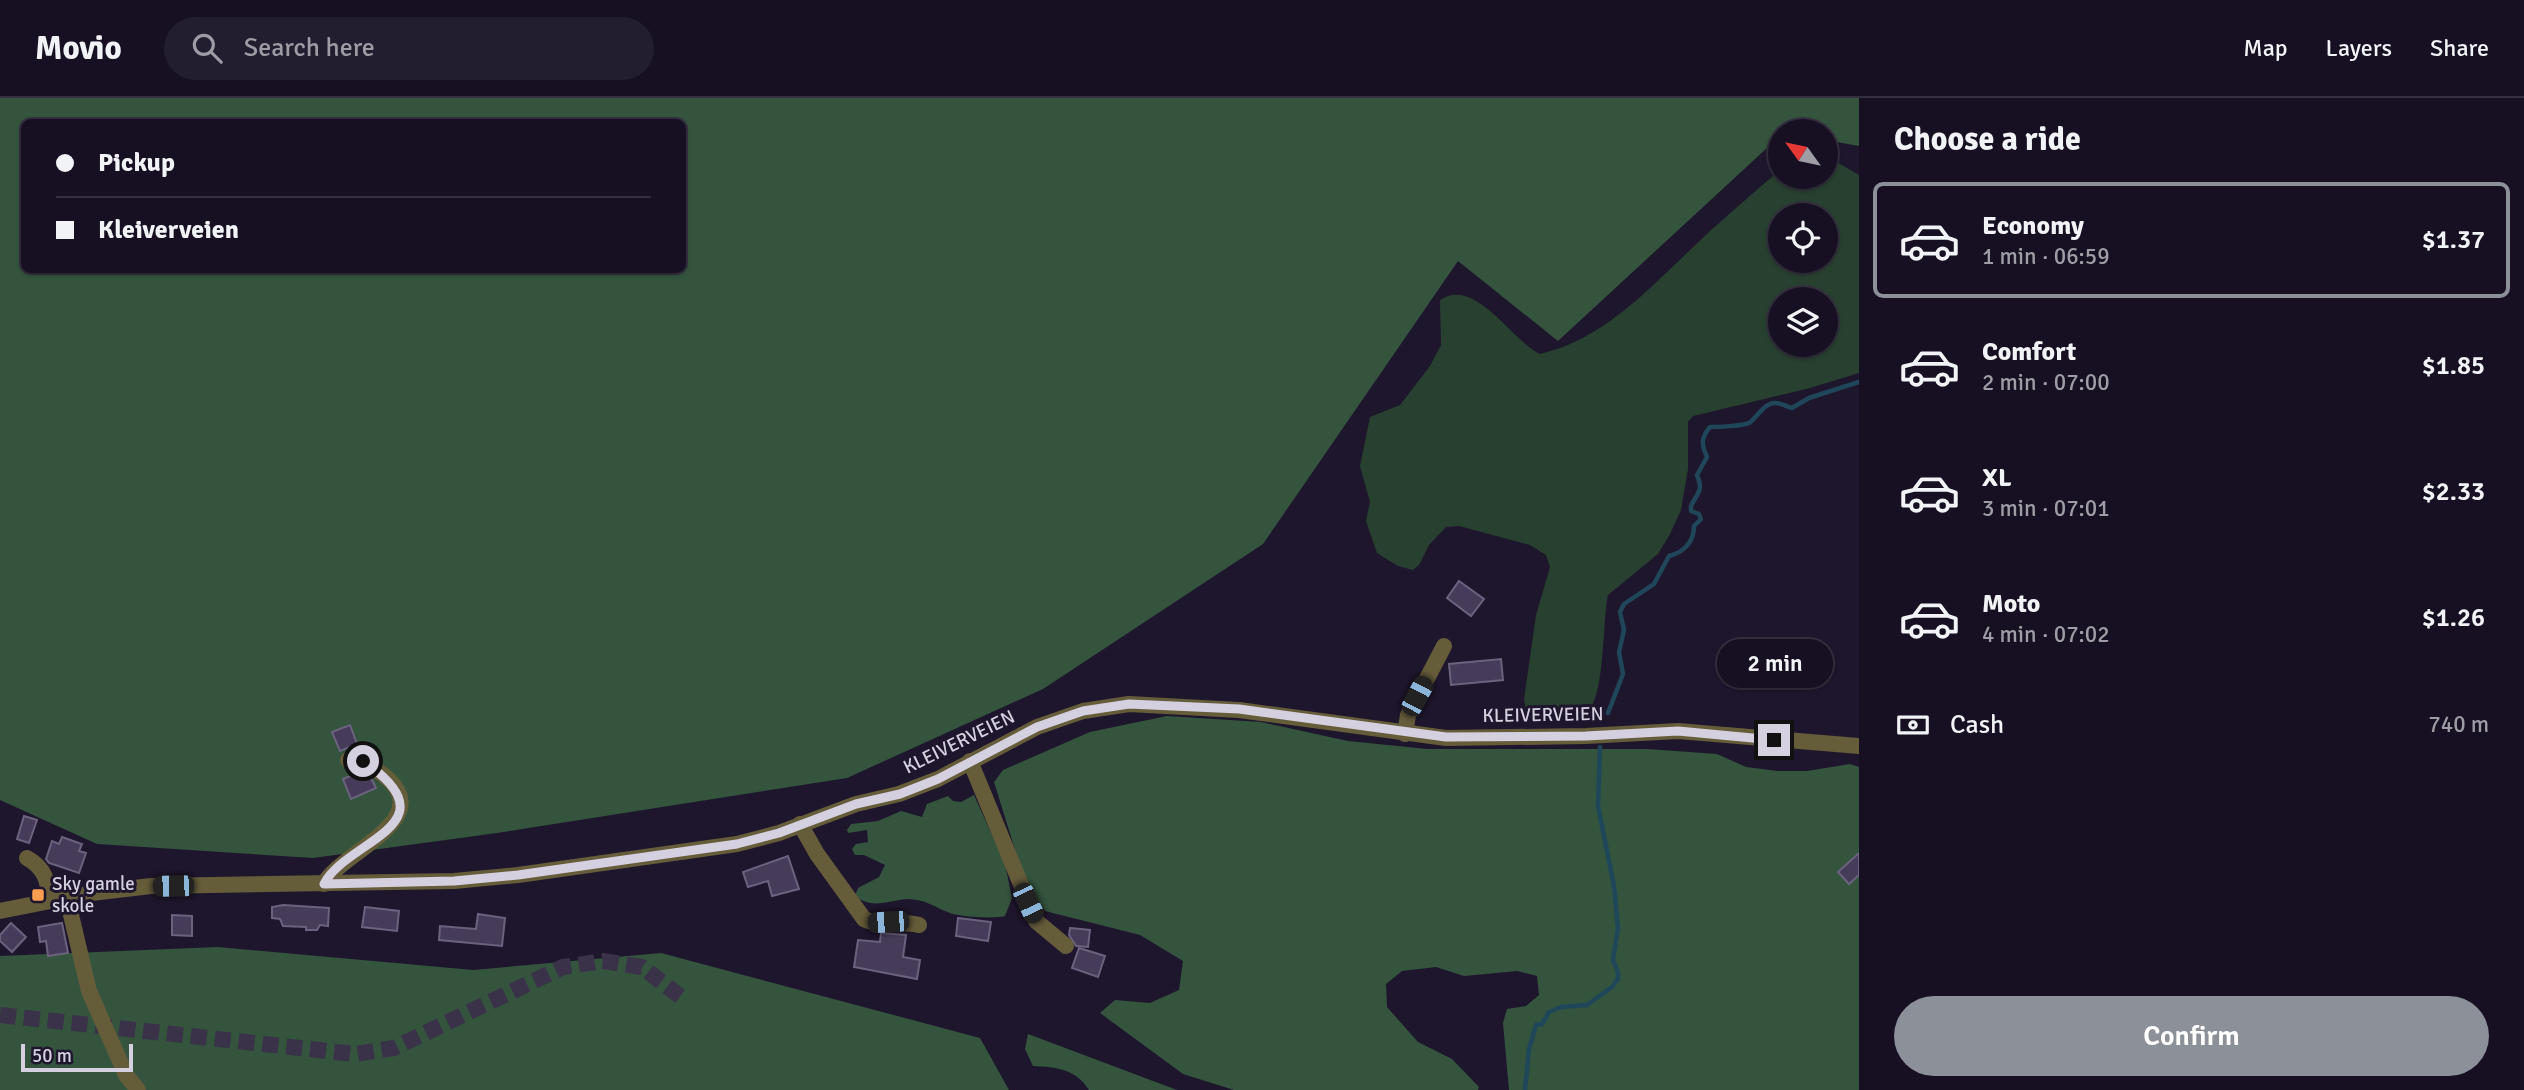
<!DOCTYPE html>
<html lang="en">
<head>
<meta charset="utf-8">
<style>
	body { margin:0; font-family:Signika,sans-serif; background:#231e2f; color:#f1f3f6; height:100vh; display:flex; flex-direction:column; font-size:26px; white-space:nowrap }
	* { box-sizing:border-box; margin:0 }
	p { font-size:23px; color:#9e9da5 }
	.icon { flex:none; width:38px; height:38px; fill:none; stroke:currentColor; stroke-width:2; stroke-linecap:round; stroke-linejoin:round }
	.map { position:relative; flex:1; overflow:hidden }
	.sheet { display:flex; flex-direction:column; background:#161022; width:665px }
	.sheet>* { flex:none }
	.top-card { position:absolute; left:21px; top:21px; width:665px; height:154px; border-radius:10px; box-shadow:0 2px 5px #0004,0 0 0 2px #353040; display:grid; align-content:center; height:154px; padding:0 35px; background:#161022 }
	.needle { width:46px; rotate:303deg }
	.buttons { position:absolute; left:1768px; top:21px; display:grid; gap:14px }
	.buttons a { display:grid; place-items:center; width:70px; height:70px; border-radius:50%; background:#161022; box-shadow:0 2px 5px #0004,0 0 0 2px #353040; font-size:35px }
	.scale { position:absolute; left:21px; bottom:18px; width:112px; box-sizing:border-box; padding-left:7px; border:4px solid #d5d0e0; border-top:0; font-size:19px; line-height:24px; white-space:nowrap; color:#d5d0e0; -webkit-text-stroke:5px #1e162d; paint-order:stroke }
	.end { position:absolute; width:32px; height:32px; margin:-16px; border:9px solid #d5d0e0; background:#111; box-shadow:0 0 0 4px #111 }
	.from { border-radius:50% }
	.bubble { position:absolute; height:49px; border-radius:24px; background:#161022; box-shadow:0 2px 5px #0004,0 0 0 2px #353040; font-size:23px; font-weight:600; line-height:49px; text-align:center }
	.car { position:absolute; width:21px; height:42px; margin:-21px -10px; border-radius:9px; box-shadow:0 0 5px 2px #0007; background:linear-gradient(#222 24%,#8ab4d8 0 40%,#222 0 76%,#8ab4d8 0 86%,#222 0) }
	.top-card b { display:flex; align-items:center; gap:24px; height:66px; font-size:26px }
	.top-card b+b { border-top:2px solid #353040 }
	.top-card i { width:18px; height:18px; background:#f1f3f6 }
	ul { padding:0; list-style:none }
	li { display:flex; align-items:center; gap:21px; height:116px; margin:0 14px 10px; padding:0 21px; border:4px solid transparent; border-radius:10px }
	li div { flex:1 }
	li b { display:block; font-size:26px }
	li em { font-style:normal; font-weight:600 }
	li.selected { border-color:#8c9099 }
	li>.icon { width:63px; height:63px; stroke-width:1.5 }
	h2 { padding:0 35px; font-size:32px; line-height:84px }
	.pay { display:flex; align-items:center; gap:18px; height:77px; padding:0 35px; font-size:26px }
	.pay p { margin-inline-start:auto }
	.cta { display:flex; gap:14px; margin-top:auto; padding:14px 35px }
	.cta a { flex:1; height:80px; border-radius:42px; background:#8c9099; color:#fff; font-size:28px; font-weight:600; line-height:80px; text-align:center }
	header { display:flex; align-items:center; gap:42px; box-sizing:border-box; height:98px; padding:0 35px; background:#161022; border-bottom:2px solid #353040 }
	header strong { font-size:33px }
	nav { display:flex; gap:38px; margin-inline-start:auto; font-size:24px }
	.search { width:490px; height:63px; background:#231e2f; display:flex; align-items:center; gap:18px; box-sizing:border-box; padding:0 24px; border-radius:38px; color:#9e9da5; font-size:26px }
	main { display:flex; flex:1; min-height:0 }
	.map>svg:first-child { display:block }
	.green { fill:#28402f; fill-rule:evenodd }
	.forest { fill:#34543e; fill-rule:evenodd }
	.lines { fill:none; stroke-linecap:round; stroke-linejoin:round }
	.stream { stroke:#204759; stroke-width:4.5 }
	.building { fill:#463c5a; stroke:#6b627e; stroke-width:2 }
	.minor-tunnel { stroke:#393248; stroke-width:16; stroke-dasharray:16 8; stroke-linecap:butt }
	.minor { stroke:#655c3a; stroke-width:16 }
	.route { stroke:#d5d0e0; stroke-width:9 }
	.poi-dot { fill:#fb9e50; stroke:#1e162d; stroke-width:2.5 }
	.labels { text-anchor:middle; dominant-baseline:central; stroke-width:6; stroke-linejoin:round; paint-order:stroke }
	.street-label { font-size:19px; fill:#d5d0e0; stroke:#1e162d }
	.poi-label { font-size:19px; fill:#d5d0e0; stroke:#1e162d; text-anchor:start }
</style>
</head>
<body>
<header>
<strong>Movio</strong>
<div class="search"><svg class="icon" aria-label="search" viewBox="0 0 24 24"><circle cx="10" cy="10" r="6"/><path d="M15 15l6 6"/></svg>Search here</div>
<nav><a>Map</a><a>Layers</a><a>Share</a></nav>
</header>
<main>
<div class="map">
<svg width="1859" height="992" viewBox="0 0 1859 992">
	<rect width="100%" height="100%" fill="#1e162d"/>
	<path class="green" d="M1825,62L1840,66L1859,77V275L1810,290L1693,318L1688,324V371L1681,412L1670,436L1658,456L1608,497C1602,522 1606,605 1584,617C1570,624 1550,621 1535,622L1526,612L1524,601L1536,517L1550,469L1546,457L1530,447L1459,428L1446,429L1429,447L1419,467L1413,472L1398,468L1377,455L1366,423L1370,404L1360,368L1370,319L1400,307L1430,268L1441,247L1440,202C1475,178 1512,243 1540,256C1601,242 1645,195 1689,153C1718,125 1748,99 1778,74L1780,79H1825ZM1780,117H1825V163H1780ZM1780,201H1825V247H1780Z"/>
	<g class="forest">
		<path d="M0,0H1859V48L1825,42V33H1780V38L1558,243L1458,163L1263,446L1043,591L847,680L497,735L313,760L97,746L0,702ZM24,24H682V172H24Z"/>
		<path d="M1167,618L1261,624L1348,643L1427,651H1647L1717,656L1746,669L1778,673H1807L1850,666L1859,669V992H1509L1503,925L1507,911L1526,908L1539,897L1537,878L1517,873L1464,878L1436,869L1402,873L1386,886L1387,909L1418,944L1452,961L1479,989L1478,992H1234L1183,976L1100,915L1115,902L1150,905L1179,892L1183,863L1140,837L1045,813L1026,787L994,684L1003,672L1090,634Z"/>
		<path d="M974,697L1005,766L1012,800L1005,818C994,821 961,819 950,815C936,810 925,801 908,801C888,802 873,812 855,798L858,790L879,779L885,767L864,757H855L852,751L856,746L868,744L867,732L848,735L847,732L851,726L878,723L901,713L922,719L927,706L948,698L953,703L961,704Z"/>
		<path d="M218,849L473,872L661,855L980,940L1009,992H0V858Z"/>
		<path d="M1028,936L1177,992H1089C1076,971 1056,969 1033,968L1025,951Z"/>
	</g>
	<g class="lines">
		<g class="stream">
			<path d="M1608,615L1623,576L1619,554L1624,532L1620,514L1624,506L1654,486L1669,458C1685,454 1694,443 1694,428L1701,421L1699,416L1691,413V408C1697,395 1704,393 1697,377L1707,359C1701,346 1701,340 1710,329C1717,329 1743,328 1749,325C1757,320 1764,304 1776,305C1781,305 1787,309 1792,310L1809,300L1859,284"/>
			<path d="M1525,992L1529,951L1536,927L1542,926L1549,914L1561,909L1587,907L1612,889L1618,881V874L1613,862L1618,830L1614,788L1598,708L1600,649"/>
		</g>
	</g>
	<g class="building">
		<path d="M1459,483L1484,501L1471,518L1447,500Z"/>
		<path d="M1501,561L1503,582L1451,587L1449,566Z"/>
		<path d="M350,627L357,646L340,653L332,634Z"/>
		<path d="M360,674L372,682L376,690L351,701L343,681Z"/>
		<path d="M24,718L37,722L29,745L17,741Z"/>
		<path d="M62,739L82,746L79,753L86,755L79,775L49,765L46,761L52,743L59,746Z"/>
		<path d="M1859,755V777L1849,786L1838,774Z"/>
		<path d="M788,758L799,791L772,798L768,783L748,789L743,774Z"/>
		<path d="M283,807L329,810L328,828L320,827L317,832H306V829L283,828L280,821L272,820V809Z"/>
		<path d="M365,809L399,813L397,833L362,829Z"/>
		<path d="M478,816L505,820L502,848L439,842L440,828L476,831Z"/>
		<path d="M172,817L192,818V838L172,837Z"/>
		<path d="M958,820L991,824L988,843L956,838Z"/>
		<path d="M11,825L26,839L12,854L0,843V837Z"/>
		<path d="M62,825L68,855L48,858L46,843L40,844L38,829Z"/>
		<path d="M1070,830L1090,832L1088,849L1076,848L1069,837Z"/>
		<path d="M881,835L906,837L903,859L920,862L917,881L854,869L858,842L880,844Z"/>
		<path d="M1079,850L1105,858L1098,879L1072,870Z"/>
	</g>
	<g class="lines">
		<path class="minor-tunnel" d="M0,917L355,956L394,950L563,869L603,863L642,869L681,899"/>
		<g class="minor">
			<path d="M1405,636L1408,617L1444,548"/>
			<path d="M970,663L1036,823L1066,848"/>
			<path d="M800,726L817,756L864,821C880,829 901,822 919,827"/>
			<path d="M27,760C45,770 48,783 50,803"/>
			<path d="M324,786C340,753 446,720 378,673C368,666 360,660 348,662"/>
			<path d="M67,800L89,893L126,977L138,992"/>
			<path d="M0,813L91,795L151,788L454,783L518,777L737,746L779,735L856,706L899,696L938,681L1037,629L1083,613L1129,606L1239,612L1446,640L1586,638L1678,633L1859,648"/>
		</g>
	</g>
	<g class="lines">
		<path class="route" d="M363,663C457,727 346,742 324,786L454,783L518,777L737,746L779,735L856,706L900,696L938,681L1037,629L1083,613L1129,606L1239,611L1446,639L1586,638L1678,633L1774,642"/>
	</g>
	<rect class="poi-dot" x="31" y="790" width="14" height="14" rx="3.5"/>
	<g class="labels">
		<g class="street-label">
			<text transform="translate(1543 617) rotate(-1)">KLEIVERVEIEN</text>
			<text transform="translate(959 644) rotate(-26)">KLEIVERVEIEN</text>
		</g>
		<g class="poi-label">
			<text x="52" y="786">Sky gamle<tspan x="52" dy="22">skole</tspan></text>
		</g>
	</g>
</svg>
<div class="buttons">
<a><svg class="needle" viewBox="-14 -14 28 28"><path d="M0-13l5 13h-10z" fill="#e53935"/><path d="M0 13l5-13h-10z" fill="#9e9da5"/></svg></a>
<a><svg class="icon" aria-label="locate" viewBox="0 0 24 24"><circle cx="12" cy="12" r="6"/><path d="M12 2v4M12 18v4M2 12h4M18 12h4"/></svg></a>
<a><svg class="icon" aria-label="layers" viewBox="0 0 24 24"><path d="M12 4l9 5-9 5-9-5zM3 14l9 5 9-5"/></svg></a>
</div>
<div class="scale">50 m</div>
<i class="end from" style="left:363px;top:663px"></i>
<i class="end" style="left:1774px;top:642px"></i>
<div class="bubble" style="left:1717px;top:541px;width:116px">2 min</div>
<i class="car" style="left:1417px;top:598px;rotate:28deg"></i>
<i class="car" style="left:173px;top:788px;rotate:269deg"></i>
<i class="car" style="left:1028px;top:805px;rotate:155deg"></i>
<i class="car" style="left:888px;top:824px;rotate:267deg"></i>
<div class="top-card">
<b><i class="from"></i>Pickup</b>
<b><i></i>Kleiverveien</b>
</div>
</div>
<section class="sheet">
<h2>Choose a ride</h2>
<ul>
<li class="selected"><svg class="icon" aria-label="car" viewBox="0 0 24 24"><path d="M5 17H2v-5l4-1 3-4h7l3 4 3 1v5h-3M9 17h6M6 11h13"/><circle cx="7" cy="17" r="2"/><circle cx="17" cy="17" r="2"/></svg><div><b>Economy</b><p>1 min · 06:59</p></div><em>$1.37</em></li>
<li><svg class="icon" aria-label="car" viewBox="0 0 24 24"><path d="M5 17H2v-5l4-1 3-4h7l3 4 3 1v5h-3M9 17h6M6 11h13"/><circle cx="7" cy="17" r="2"/><circle cx="17" cy="17" r="2"/></svg><div><b>Comfort</b><p>2 min · 07:00</p></div><em>$1.85</em></li>
<li><svg class="icon" aria-label="car" viewBox="0 0 24 24"><path d="M5 17H2v-5l4-1 3-4h7l3 4 3 1v5h-3M9 17h6M6 11h13"/><circle cx="7" cy="17" r="2"/><circle cx="17" cy="17" r="2"/></svg><div><b>XL</b><p>3 min · 07:01</p></div><em>$2.33</em></li>
<li><svg class="icon" aria-label="car" viewBox="0 0 24 24"><path d="M5 17H2v-5l4-1 3-4h7l3 4 3 1v5h-3M9 17h6M6 11h13"/><circle cx="7" cy="17" r="2"/><circle cx="17" cy="17" r="2"/></svg><div><b>Moto</b><p>4 min · 07:02</p></div><em>$1.26</em></li>
</ul>
<div class="pay"><svg class="icon" aria-label="cash" viewBox="0 0 24 24"><path d="M3 7h18v10H3z"/><circle cx="12" cy="12" r="2"/></svg>Cash<p>740 m</p></div>
<div class="cta"><a>Confirm</a></div>
</section>
</main>
</body>
</html>
